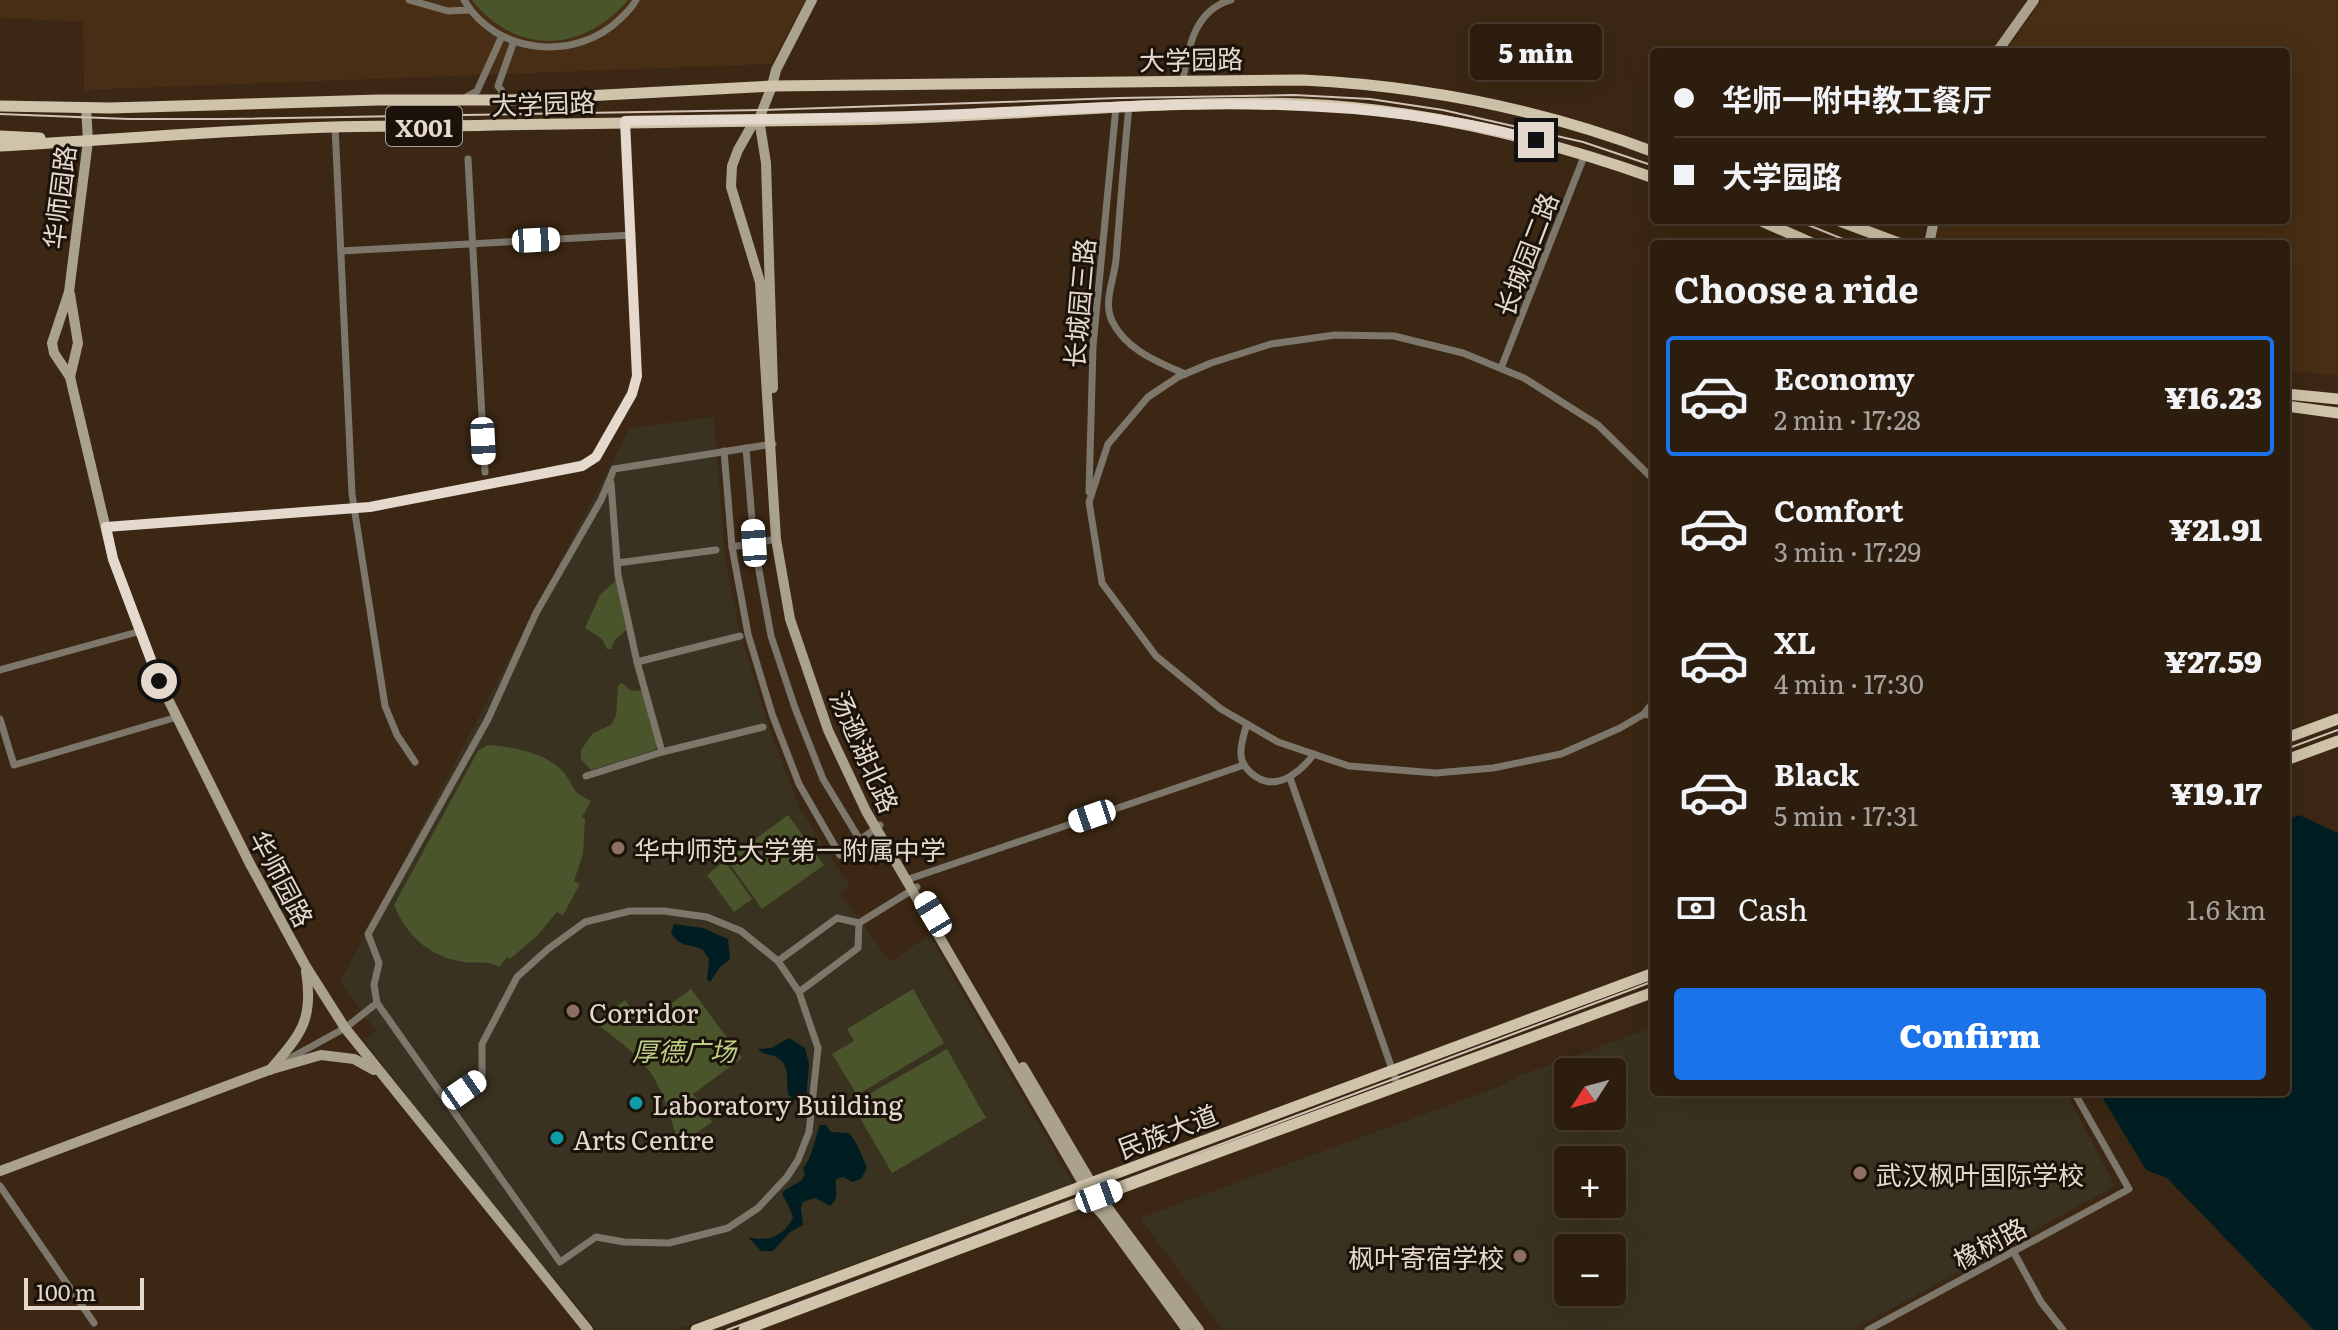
<!DOCTYPE html>
<html lang="en">
<head>
<meta charset="utf-8">
<style>
	body { margin:0; font-family:Literata,"Noto Sans SC",serif; background:#342617; color:#f1f3f6; height:100vh; display:flex; flex-direction:column; font-size:30px; white-space:nowrap }
	* { box-sizing:border-box; margin:0 }
	p { font-size:26px; color:#a6a29e }
	.icon { flex:none; width:44px; height:44px; fill:none; stroke:currentColor; stroke-width:2; stroke-linecap:round; stroke-linejoin:round }
	.map { position:relative; flex:1; overflow:hidden }
	.sheet { position:absolute; left:1650px; top:240px; width:640px; height:856px; display:flex; flex-direction:column; background:#2c1d0e; border-radius:8px; box-shadow:0 8px 32px #0002,0 0 0 2px #483b2e }
	.sheet>* { flex:none }
	.banner { position:absolute; left:1650px; top:48px; width:640px; height:176px; border-radius:8px; box-shadow:0 8px 32px #0002,0 0 0 2px #483b2e; display:grid; align-content:center; height:176px; padding:0 24px; background:#2c1d0e }
	.needle { width:52px; rotate:234deg }
	.tools { position:absolute; left:1554px; top:1058px; display:grid; gap:16px }
	.tools a { display:grid; place-items:center; width:72px; height:72px; border-radius:8px; background:#2c1d0e; box-shadow:0 8px 32px #0002,0 0 0 2px #483b2e; font-size:40px }
	.scale { position:absolute; left:24px; bottom:20px; width:120px; box-sizing:border-box; padding-left:8px; border:4px solid #e5d8cc; border-top:0; font-size:22px; line-height:28px; white-space:nowrap; color:#e5d8cc; -webkit-text-stroke:6px #1b120a; paint-order:stroke }
	.end { position:absolute; width:36px; height:36px; margin:-18px; border:10px solid #e5d8cc; background:#111; box-shadow:0 0 0 4px #111 }
	.from { border-radius:50% }
	.bubble { position:absolute; height:56px; border-radius:8px; background:#2c1d0e; box-shadow:0 8px 32px #0002,0 0 0 2px #483b2e; font-size:26px; font-weight:800; line-height:56px; text-align:center }
	.car { position:absolute; width:24px; height:48px; margin:-24px -12px; border-radius:10px; box-shadow:0 0 6px 2px #0007; background:linear-gradient(#fff 24%,#345 0 40%,#fff 0 76%,#345 0 86%,#fff 0) }
	.banner b { display:flex; align-items:center; gap:28px; height:76px; font-size:30px }
	.banner b+b { border-top:2px solid #483b2e }
	.banner i { width:20px; height:20px; background:#f1f3f6 }
	ul { padding:0; list-style:none }
	li { display:flex; align-items:center; gap:24px; height:120px; margin:0 16px 12px; padding:0 8px; border:4px solid transparent; border-radius:8px }
	li div { flex:1 }
	li b { display:block; font-size:30px }
	li em { font-style:normal; font-weight:800 }
	li.selected { border-color:#1a73e8 }
	li>.icon { width:72px; height:72px; stroke-width:1.5 }
	h2 { padding:0 24px; font-size:36px; line-height:96px }
	.pay { display:flex; align-items:center; gap:20px; height:88px; padding:0 24px; font-size:30px }
	.pay p { margin-inline-start:auto }
	.action { display:flex; gap:16px; margin-top:auto; padding:16px 24px }
	.action a { flex:1; height:92px; border-radius:8px; background:#1a73e8; color:#fff; font-size:32px; font-weight:800; line-height:92px; text-align:center }
	.map>svg:first-child { display:block }
	.built { fill:#472e14 }
	.education { fill:#3a3221; fill-rule:evenodd }
	.green { fill:#4a552c }
	.water { fill:#001e22 }
	.lines { fill:none; stroke-linecap:round; stroke-linejoin:round }
	.street { stroke:#7d776b; stroke-width:7 }
	.secondary { stroke:#aba28e; stroke-width:10 }
	.primary { stroke:#cfc3aa; stroke-width:11 }
	.tram { stroke:#d1c3b7; stroke-width:2 }
	.rail { stroke:#d1c3b7; stroke-width:2 }
	.route { stroke:#e5d8cc; stroke-width:10 }
	.education-dot { fill:#8d6e63; stroke:#1b120a; stroke-width:3 }
	.culture-dot { fill:#0f9aa8; stroke:#1b120a; stroke-width:3 }
	.labels { text-anchor:middle; dominant-baseline:central; stroke-width:6; stroke-linejoin:round; paint-order:stroke }
	.shield { fill:#1b120a; stroke:#a89d92; stroke-width:2 }
	.shield-label { font-size:24px; font-weight:bold; fill:#e5d8cc }
	.street-label { font-size:26px; fill:#e5d8cc; stroke:#1b120a }
	.poi-label { font-size:26px; fill:#e5d8cc; stroke:#1b120a; text-anchor:start }
	.park-label { font-size:26px; font-style:italic; fill:#bbcf87; stroke:#1b120a }
</style>
</head>
<body>
<div class="map">
<svg width="2338" height="1330" viewBox="0 0 2338 1330">
	<rect width="100%" height="100%" fill="#3b2713"/>
	<g class="built">
		<path d="M0,0H806L771,64L84,90L83,22L0,18Z"/>
		<path d="M2042,0H2338V376L2286,370V244H1933L1939,220H2286V52H2005Z"/>
	</g>
	<g class="education">
		<path d="M714,417L725,558L739,629L771,734L800,808L850,887L840,893L890,962L929,935L1073,1183L675,1330H597L466,1172L363,1039L376,1031L340,982L630,428Z"/>
		<path d="M1654,1027V1092H2066L2115,1186L1852,1330H1223L1140,1218L1501,1086L1521,1075ZM1568,1072H1612V1116H1568ZM1568,1160H1612V1204H1568ZM1568,1248H1612V1292H1568Z"/>
	</g>
	<g class="green">
		<path d="M472,0H628C583,53 516,56 472,0Z"/>
		<path d="M616,580L626,630L615,640L611,649H607L602,639L585,628L600,595Z"/>
		<path d="M622,683L630,690L642,691L657,746L655,750L591,770L581,759V750L593,733L611,725L616,716L618,686Z"/>
		<path d="M488,745C514,747 548,753 565,774C577,790 570,791 591,801L582,817L585,819L583,854L574,881L580,884L563,915L557,912L538,935L510,959L507,957L499,967C483,959 479,964 463,962C430,957 406,935 394,905L478,751Z"/>
		<path d="M788,815L824,865L762,909L727,860Z"/>
		<path d="M725,861L752,899L734,912L707,875Z"/>
		<path d="M691,989L742,1058L693,1094L712,1122L679,1145C671,1120 664,1089 647,1068C633,1050 612,1036 594,1022L625,1000L644,1024Z"/>
		<path d="M913,989L944,1043L857,1095L832,1054L854,1041L847,1029Z"/>
		<path d="M947,1049L986,1118L892,1173L852,1104Z"/>
	</g>
	<g class="water">
		<path d="M2299,815L2338,833V1330H2314L2167,1178L2146,1170L2099,1092H2286V820Z"/>
		<path d="M674,924L703,928L728,939L730,959L720,967L710,982L707,979L709,959L703,950C689,943 679,948 671,932Z"/>
		<path d="M789,1038L805,1048L809,1064L806,1101L794,1100L788,1094C785,1079 792,1066 776,1057C769,1053 765,1056 758,1049L771,1048Z"/>
		<path d="M820,1125H826L831,1132L849,1133C855,1139 864,1159 867,1168L861,1179L852,1182L843,1177L836,1179C834,1191 841,1197 830,1206L815,1198L803,1202L801,1208L803,1225L790,1232L773,1251H761L748,1237C768,1242 784,1237 793,1217C783,1187 772,1198 802,1180L805,1174L803,1168C811,1161 815,1138 820,1125Z"/>
	</g>
	<g class="lines">
		<g class="street">
			<path d="M409,0L448,11L469,10"/>
			<path d="M464,0C496,55 576,62 620,19C626,13 632,8 636,0"/>
			<path d="M1183,80C1188,47 1195,10 1231,0"/>
			<path d="M466,97L477,91L502,36"/>
			<path d="M508,99L498,86L514,41"/>
			<path d="M1129,106C1124,157 1120,209 1116,260C1114,280 1103,302 1112,321C1126,350 1158,362 1185,374"/>
			<path d="M335,126L352,494L385,706L397,735L415,762"/>
			<path d="M468,159L485,472"/>
			<path d="M341,251L632,235"/>
			<path d="M1501,368L1585,154"/>
			<path d="M746,448L754,543L771,636L795,708L823,779L860,840"/>
			<path d="M724,451L732,547L748,634L772,714L799,784L840,855L880,825"/>
			<path d="M611,483L618,575L637,662L662,752"/>
			<path d="M1089,492L1093,346L1116,107"/>
			<path d="M106,527L370,507L591,462L596,457L632,394L637,376L625,121"/>
			<path d="M732,547L777,539"/>
			<path d="M617,563L716,550"/>
			<path d="M637,662L740,636"/>
			<path d="M0,670L141,631"/>
			<path d="M1654,701L1644,714L1654,716"/>
			<path d="M1644,714L1620,728L1561,754L1493,768L1436,773L1349,766L1278,742L1221,709L1156,656L1102,583L1089,502L1108,444L1148,397L1178,377L1211,363L1271,344L1335,335L1394,336L1463,353L1524,378L1598,425L1654,480"/>
			<path d="M0,719L14,765L177,717"/>
			<path d="M1247,724C1244,734 1240,745 1241,755C1241,762 1245,767 1250,772C1273,794 1298,775 1314,754"/>
			<path d="M586,776L662,752L763,727"/>
			<path d="M1290,778L1398,1086"/>
			<path d="M906,880L1244,765"/>
			<path d="M859,923L917,887"/>
			<path d="M778,961L837,918L859,923L858,948L799,992"/>
			<path d="M285,1061L345,1028L377,1003"/>
			<path d="M446,1102L482,1077V1044L517,977L548,949L585,922L630,911H664L707,917L741,931L778,961L799,992L818,1048L809,1132L798,1160L787,1177L758,1208L728,1228L669,1243L624,1242L596,1237L560,1262L377,1003L374,985L379,963L368,934L488,719L536,613L601,500L614,469L773,444"/>
			<path d="M0,1186L94,1323"/>
			<path d="M2013,1251L2041,1302L2063,1330"/>
			<path d="M1868,1330L2129,1189L2074,1092"/>
		</g>
		<g class="secondary">
			<path d="M812,0L776,70L772,86L759,119L751,127L738,150L732,166L731,187L760,282L776,539L790,619L828,730L866,811L1084,1185L1089,1200L1103,1215L1187,1330"/>
			<path d="M1997,52L2034,0"/>
			<path d="M86,108L88,141L69,292L52,343L54,353L70,377L113,559L159,681L249,862L305,965L345,1028L588,1330"/>
			<path d="M759,119L766,163L773,388"/>
			<path d="M1929,244L1934,220"/>
			<path d="M70,294L78,343L70,377"/>
			<path d="M1023,1067L1099,1196L1199,1330"/>
			<path d="M270,1070C301,1034 314,1020 306,971"/>
			<path d="M0,1171L269,1070L321,1055L354,1059L374,1070"/>
		</g>
		<g class="primary">
			<path d="M0,106L110,108L378,100H510L772,86L1303,80C1424,86 1541,109 1654,152"/>
			<path d="M0,136L40,138"/>
			<path d="M0,146C111,140 222,130 334,127C387,125 440,127 493,125C607,123 721,121 836,120C992,119 1147,99 1303,104C1424,109 1541,138 1654,178"/>
			<path d="M1759,220L1814,244"/>
			<path d="M1837,220L1901,244"/>
			<path d="M2286,394L2338,399"/>
			<path d="M2286,406L2338,413"/>
			<path d="M2286,738L2338,719"/>
			<path d="M2286,760L2338,741"/>
			<path d="M696,1330L1654,973"/>
			<path d="M744,1330L1099,1196L1654,992"/>
		</g>
		<g class="tram">
			<path d="M0,114L129,119H223L762,110L1119,98L1294,95L1370,99L1443,110L1583,142L1654,166"/>
			<path d="M1796,220L1855,244"/>
		</g>
		<g class="rail">
			<path d="M2286,749L2338,730"/>
			<path d="M727,1330L1654,981"/>
		</g>
	</g>
	<g class="lines">
		<path class="route" d="M159,681L113,559L106,527L370,507L582,466L596,457L632,394L637,376L625,121C738,119 851,119 964,114C1158,105 1346,89 1536,140"/>
	</g>
	<g class="education-dot">
		<circle cx="618" cy="848" r="8"/>
		<circle cx="573" cy="1011" r="8"/>
		<circle cx="1860" cy="1173" r="8"/>
		<circle cx="1520" cy="1256" r="8"/>
	</g>
	<g class="culture-dot">
		<circle cx="636" cy="1103" r="8"/>
		<circle cx="557" cy="1138" r="8"/>
	</g>
	<g class="labels">
		<rect class="shield" x="386" y="106" width="76" height="40" rx="6"/>
		<g class="shield-label">
			<text x="424" y="126">X001</text>
		</g>
		<g class="street-label">
			<text transform="translate(1191 58) rotate(-1)">大学园路</text>
			<text transform="translate(543 102) rotate(-2)">大学园路</text>
			<text transform="translate(58 197) rotate(-83)">华师园路</text>
			<text transform="translate(1525 254) rotate(-69)">长城园二路</text>
			<text transform="translate(1078 303) rotate(-85)">长城园三路</text>
			<text transform="translate(866 751) rotate(66)">汤逊湖北路</text>
			<text transform="translate(283 878) rotate(62)">华师园路</text>
			<text transform="translate(1167 1130) rotate(-21)">民族大道</text>
			<text transform="translate(1989 1242) rotate(-28)">橡树路</text>
		</g>
		<g class="poi-label">
			<text x="634" y="848">华中师范大学第一附属中学</text>
			<text x="589" y="1011">Corridor</text>
			<text x="652" y="1103">Laboratory Building</text>
			<text x="573" y="1138">Arts Centre</text>
			<text x="1876" y="1173">武汉枫叶国际学校</text>
			<text x="1504" y="1256" text-anchor="end">枫叶寄宿学校</text>
		</g>
		<g class="park-label">
			<text x="684" y="1049">厚德广场</text>
		</g>
	</g>
</svg>
<div class="tools">
<a><svg class="needle" viewBox="-14 -14 28 28"><path d="M0-13l5 13h-10z" fill="#e53935"/><path d="M0 13l5-13h-10z" fill="#a6a29e"/></svg></a>
<a>+</a>
<a>−</a>
</div>
<div class="scale">100 m</div>
<i class="end from" style="left:159px;top:681px"></i>
<i class="end" style="left:1536px;top:140px"></i>
<div class="bubble" style="left:1470px;top:24px;width:132px">5 min</div>
<i class="car" style="left:536px;top:240px;rotate:87deg"></i>
<i class="car" style="left:483px;top:441px;rotate:177deg"></i>
<i class="car" style="left:754px;top:543px;rotate:356deg"></i>
<i class="car" style="left:1092px;top:816px;rotate:251deg"></i>
<i class="car" style="left:933px;top:914px;rotate:329deg"></i>
<i class="car" style="left:464px;top:1090px;rotate:55deg"></i>
<i class="car" style="left:1099px;top:1196px;rotate:70deg"></i>
<div class="banner">
<b><i class="from"></i>华师一附中教工餐厅</b>
<b><i></i>大学园路</b>
</div>
<section class="sheet">
<h2>Choose a ride</h2>
<ul>
<li class="selected"><svg class="icon" aria-label="car" viewBox="0 0 24 24"><path d="M5 17H2v-5l4-1 3-4h7l3 4 3 1v5h-3M9 17h6M6 11h13"/><circle cx="7" cy="17" r="2"/><circle cx="17" cy="17" r="2"/></svg><div><b>Economy</b><p>2 min · 17:28</p></div><em>¥16.23</em></li>
<li><svg class="icon" aria-label="car" viewBox="0 0 24 24"><path d="M5 17H2v-5l4-1 3-4h7l3 4 3 1v5h-3M9 17h6M6 11h13"/><circle cx="7" cy="17" r="2"/><circle cx="17" cy="17" r="2"/></svg><div><b>Comfort</b><p>3 min · 17:29</p></div><em>¥21.91</em></li>
<li><svg class="icon" aria-label="car" viewBox="0 0 24 24"><path d="M5 17H2v-5l4-1 3-4h7l3 4 3 1v5h-3M9 17h6M6 11h13"/><circle cx="7" cy="17" r="2"/><circle cx="17" cy="17" r="2"/></svg><div><b>XL</b><p>4 min · 17:30</p></div><em>¥27.59</em></li>
<li><svg class="icon" aria-label="car" viewBox="0 0 24 24"><path d="M5 17H2v-5l4-1 3-4h7l3 4 3 1v5h-3M9 17h6M6 11h13"/><circle cx="7" cy="17" r="2"/><circle cx="17" cy="17" r="2"/></svg><div><b>Black</b><p>5 min · 17:31</p></div><em>¥19.17</em></li>
</ul>
<div class="pay"><svg class="icon" aria-label="cash" viewBox="0 0 24 24"><path d="M3 7h18v10H3z"/><circle cx="12" cy="12" r="2"/></svg>Cash<p>1.6 km</p></div>
<div class="action"><a>Confirm</a></div>
</section>
</div>
</body>
</html>
